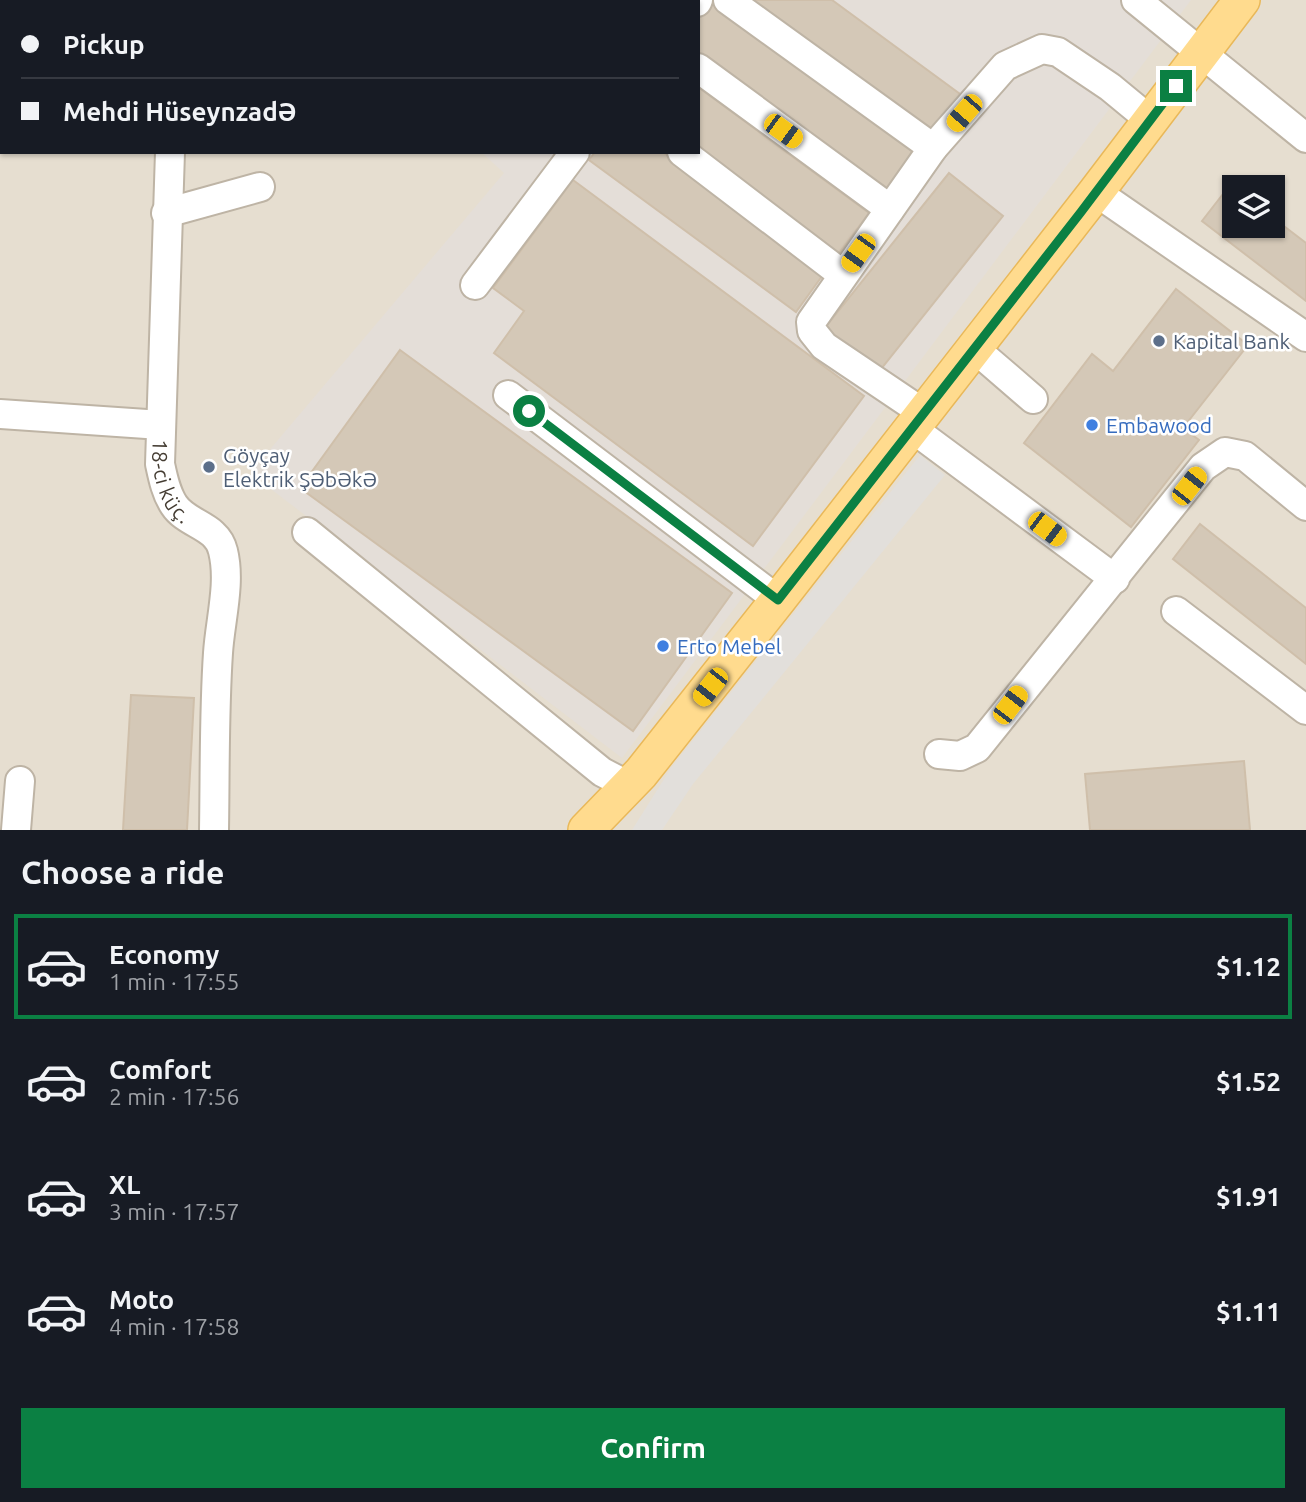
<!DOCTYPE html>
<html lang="en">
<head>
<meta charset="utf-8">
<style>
	body { margin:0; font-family:Ubuntu,sans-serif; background:#20242c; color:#f1f3f6; height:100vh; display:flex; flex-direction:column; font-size:26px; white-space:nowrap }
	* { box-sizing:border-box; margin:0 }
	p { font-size:23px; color:#9ea1a6 }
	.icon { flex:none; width:38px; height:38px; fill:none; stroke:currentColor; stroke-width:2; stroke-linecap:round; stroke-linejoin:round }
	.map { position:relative; height:830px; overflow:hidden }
	.drawer { display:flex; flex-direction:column; background:#171b24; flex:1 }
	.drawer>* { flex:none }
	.guide { position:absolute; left:0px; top:0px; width:700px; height:154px; box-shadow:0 2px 5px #0004; display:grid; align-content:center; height:154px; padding:0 21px; background:#171b24 }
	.fabs { position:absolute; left:1222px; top:175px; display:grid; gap:14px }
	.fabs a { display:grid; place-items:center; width:63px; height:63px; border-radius:0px; background:#171b24; box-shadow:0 2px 5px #0004; font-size:35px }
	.end { position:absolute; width:32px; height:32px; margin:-16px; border:9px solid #0b8043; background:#fff; box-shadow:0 0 0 4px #fff }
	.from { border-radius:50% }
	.car { position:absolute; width:21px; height:42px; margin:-21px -10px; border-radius:9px; box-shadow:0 0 5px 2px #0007; background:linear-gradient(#f5c518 24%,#345 0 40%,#f5c518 0 76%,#345 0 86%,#f5c518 0) }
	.guide b { display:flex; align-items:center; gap:24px; height:66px; font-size:26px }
	.guide b+b { border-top:2px solid #363941 }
	.guide i { width:18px; height:18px; background:#f1f3f6 }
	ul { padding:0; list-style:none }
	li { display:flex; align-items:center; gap:21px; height:105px; margin:0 14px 10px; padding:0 7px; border:4px solid transparent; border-radius:0px }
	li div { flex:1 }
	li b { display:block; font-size:26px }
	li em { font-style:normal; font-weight:700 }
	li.current { border-color:#0b8043 }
	li>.icon { width:63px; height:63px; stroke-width:1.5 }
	h2 { padding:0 21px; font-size:32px; line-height:84px }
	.primary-button { display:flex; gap:14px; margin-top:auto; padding:14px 21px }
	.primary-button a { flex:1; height:80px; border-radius:0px; background:#0b8043; color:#fff; font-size:28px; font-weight:700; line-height:80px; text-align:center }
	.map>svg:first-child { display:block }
	.residential { fill:#e6ded0; fill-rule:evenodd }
	.industrial { fill:#e4ded8 }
	.parking { fill:#e2dfdb }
	.building { fill:#d4c8b7; stroke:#cfbfaa; stroke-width:2 }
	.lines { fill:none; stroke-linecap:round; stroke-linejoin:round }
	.minor-casing { stroke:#beb4a5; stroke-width:32 }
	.major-casing { stroke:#e9b859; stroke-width:38 }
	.minor { stroke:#fff; stroke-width:28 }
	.major { stroke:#ffdb8e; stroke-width:35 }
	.route { stroke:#0b8043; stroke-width:9 }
	.service-dot { fill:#5c6f8a; stroke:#fff; stroke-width:2.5 }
	.shop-dot { fill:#3f7fe0; stroke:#fff; stroke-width:2.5 }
	.labels { text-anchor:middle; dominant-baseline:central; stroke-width:5; stroke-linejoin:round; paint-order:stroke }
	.service-label { font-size:21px; fill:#4e5e75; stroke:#fff; text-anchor:start }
	.shop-label { font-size:21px; fill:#366cbe; stroke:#fff; text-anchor:start }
	.street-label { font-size:21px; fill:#443c32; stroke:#fff }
</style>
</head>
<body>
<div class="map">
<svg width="1306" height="830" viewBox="0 0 1306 830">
	<rect width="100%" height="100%" fill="#f2ede2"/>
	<path class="residential" d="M0,0H1306V830H0ZM2,2H698V152H2ZM1234,187H1272V226H1234Z"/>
	<path class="industrial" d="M641,0H1191L622,758L250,473L504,173L481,152H698V2Z"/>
	<path class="parking" d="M920,455L945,475L693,784L662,830H632L671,768Z"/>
	<g class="building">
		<path d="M710,0L917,151L888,192L698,52V16Z"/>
		<path d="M748,0H832L960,94L930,135Z"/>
		<path d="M698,87L869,213L839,253L698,149Z"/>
		<path d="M595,152H663L825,272L796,312L589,160Z"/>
		<path d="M949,173L1003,216L877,374L823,330Z"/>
		<path d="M573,180L864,396L753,546L494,353L524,311L493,288Z"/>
		<path d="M1230,185L1234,187V226H1272V217L1306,243V301L1202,221Z"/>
		<path d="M1176,289L1248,345L1183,428L1199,440L1131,527L1024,443L1092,354L1113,371Z"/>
		<path d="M400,350L732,593L633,731L300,488Z"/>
		<path d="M1200,524L1306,608V664L1173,559Z"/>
		<path d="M131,695L194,698L187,830H123Z"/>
		<path d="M1244,761L1250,830H1090L1085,774Z"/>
	</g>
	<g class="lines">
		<g class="minor-casing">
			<g id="minor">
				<path d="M102,0L103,2"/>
				<path d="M589,0L592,2"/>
				<path d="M728,0L933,148"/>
				<path d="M1136,0L1306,138"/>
				<path d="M161,2L162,0"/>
				<path d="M337,2L338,0"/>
				<path d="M512,2L513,0"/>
				<path d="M697,2L698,0"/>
				<path d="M0,30H2"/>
				<path d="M698,68L890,209"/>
				<path id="s1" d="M170,152L160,464C163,478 166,493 174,505C187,525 217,525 223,551C231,583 220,621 218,653C214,712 215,771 214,830"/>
				<path d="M682,152L842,274"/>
				<path d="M1096,192L1306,337"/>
				<path d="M166,213L260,187"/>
				<path d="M475,285L575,152"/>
				<path d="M975,349L1033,399"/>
				<path d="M508,395L778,600"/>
				<path d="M0,414L161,425"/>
				<path d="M925,414L824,346L812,331L811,322L933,148L1005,66L1042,49L1058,52L1110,87L1150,120"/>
				<path d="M913,429L1115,579"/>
				<path d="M307,532L602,772L629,786"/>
				<path d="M1176,611L1306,710"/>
				<path d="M939,754L960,756L977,748L1203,467L1225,452L1245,456L1306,506"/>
				<path d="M16,830L20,781"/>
			</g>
		</g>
		<g class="major-casing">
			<path id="major" d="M586,830L641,773L778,600L1096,192L1242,0"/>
		</g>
		<use href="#minor" class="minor"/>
		<use href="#major" class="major"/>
	</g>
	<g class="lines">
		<path class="route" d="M529,411L778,600L1081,212L1176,86"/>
	</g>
	<g class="service-dot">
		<circle cx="1159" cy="341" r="7"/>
		<circle cx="209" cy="467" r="7"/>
	</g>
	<g class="shop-dot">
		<circle cx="1092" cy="425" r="7"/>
		<circle cx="663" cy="646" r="7"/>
	</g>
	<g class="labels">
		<g class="service-label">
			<text x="1173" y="341">Kapital Bank</text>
			<text x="223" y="455">Göyçay<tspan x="223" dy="24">Elektrik Şəbəkə</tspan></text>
		</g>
		<g class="shop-label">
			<text x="1106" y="425">Embawood</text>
			<text x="677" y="646">Erto Mebel</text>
		</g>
		<g class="street-label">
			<text stroke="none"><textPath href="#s1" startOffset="331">18-ci küç.</textPath></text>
		</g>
	</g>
</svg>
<div class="fabs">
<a><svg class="icon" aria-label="layers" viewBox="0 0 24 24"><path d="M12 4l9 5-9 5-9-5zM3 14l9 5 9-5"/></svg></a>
</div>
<i class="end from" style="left:529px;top:411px"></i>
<i class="end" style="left:1176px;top:86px"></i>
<i class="car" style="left:964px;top:113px;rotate:221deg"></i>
<i class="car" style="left:783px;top:131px;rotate:126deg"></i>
<i class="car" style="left:858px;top:253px;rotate:216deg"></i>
<i class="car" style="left:1189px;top:486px;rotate:38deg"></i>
<i class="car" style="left:1047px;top:529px;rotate:127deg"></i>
<i class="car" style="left:710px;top:687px;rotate:218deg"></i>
<i class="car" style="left:1010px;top:705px;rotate:37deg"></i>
<div class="guide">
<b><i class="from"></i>Pickup</b>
<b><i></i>Mehdi Hüseynzadə</b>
</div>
</div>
<section class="drawer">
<h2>Choose a ride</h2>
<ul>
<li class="current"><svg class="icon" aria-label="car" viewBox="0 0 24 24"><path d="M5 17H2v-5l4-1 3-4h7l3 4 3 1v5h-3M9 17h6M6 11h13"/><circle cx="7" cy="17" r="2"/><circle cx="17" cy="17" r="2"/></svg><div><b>Economy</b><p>1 min · 17:55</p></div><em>$1.12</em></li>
<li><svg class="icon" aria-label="car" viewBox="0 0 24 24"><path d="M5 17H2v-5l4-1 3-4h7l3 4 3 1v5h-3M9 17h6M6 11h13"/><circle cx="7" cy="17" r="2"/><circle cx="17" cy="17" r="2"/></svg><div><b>Comfort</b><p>2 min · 17:56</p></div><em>$1.52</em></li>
<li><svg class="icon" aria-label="car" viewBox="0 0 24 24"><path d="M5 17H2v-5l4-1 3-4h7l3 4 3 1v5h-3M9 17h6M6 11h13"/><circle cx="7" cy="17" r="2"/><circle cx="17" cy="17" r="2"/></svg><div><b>XL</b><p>3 min · 17:57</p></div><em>$1.91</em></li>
<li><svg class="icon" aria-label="car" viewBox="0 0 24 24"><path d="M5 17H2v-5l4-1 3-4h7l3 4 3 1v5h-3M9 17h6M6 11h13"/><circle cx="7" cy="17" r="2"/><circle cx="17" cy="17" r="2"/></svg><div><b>Moto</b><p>4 min · 17:58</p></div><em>$1.11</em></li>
</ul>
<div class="primary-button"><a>Confirm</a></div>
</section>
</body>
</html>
